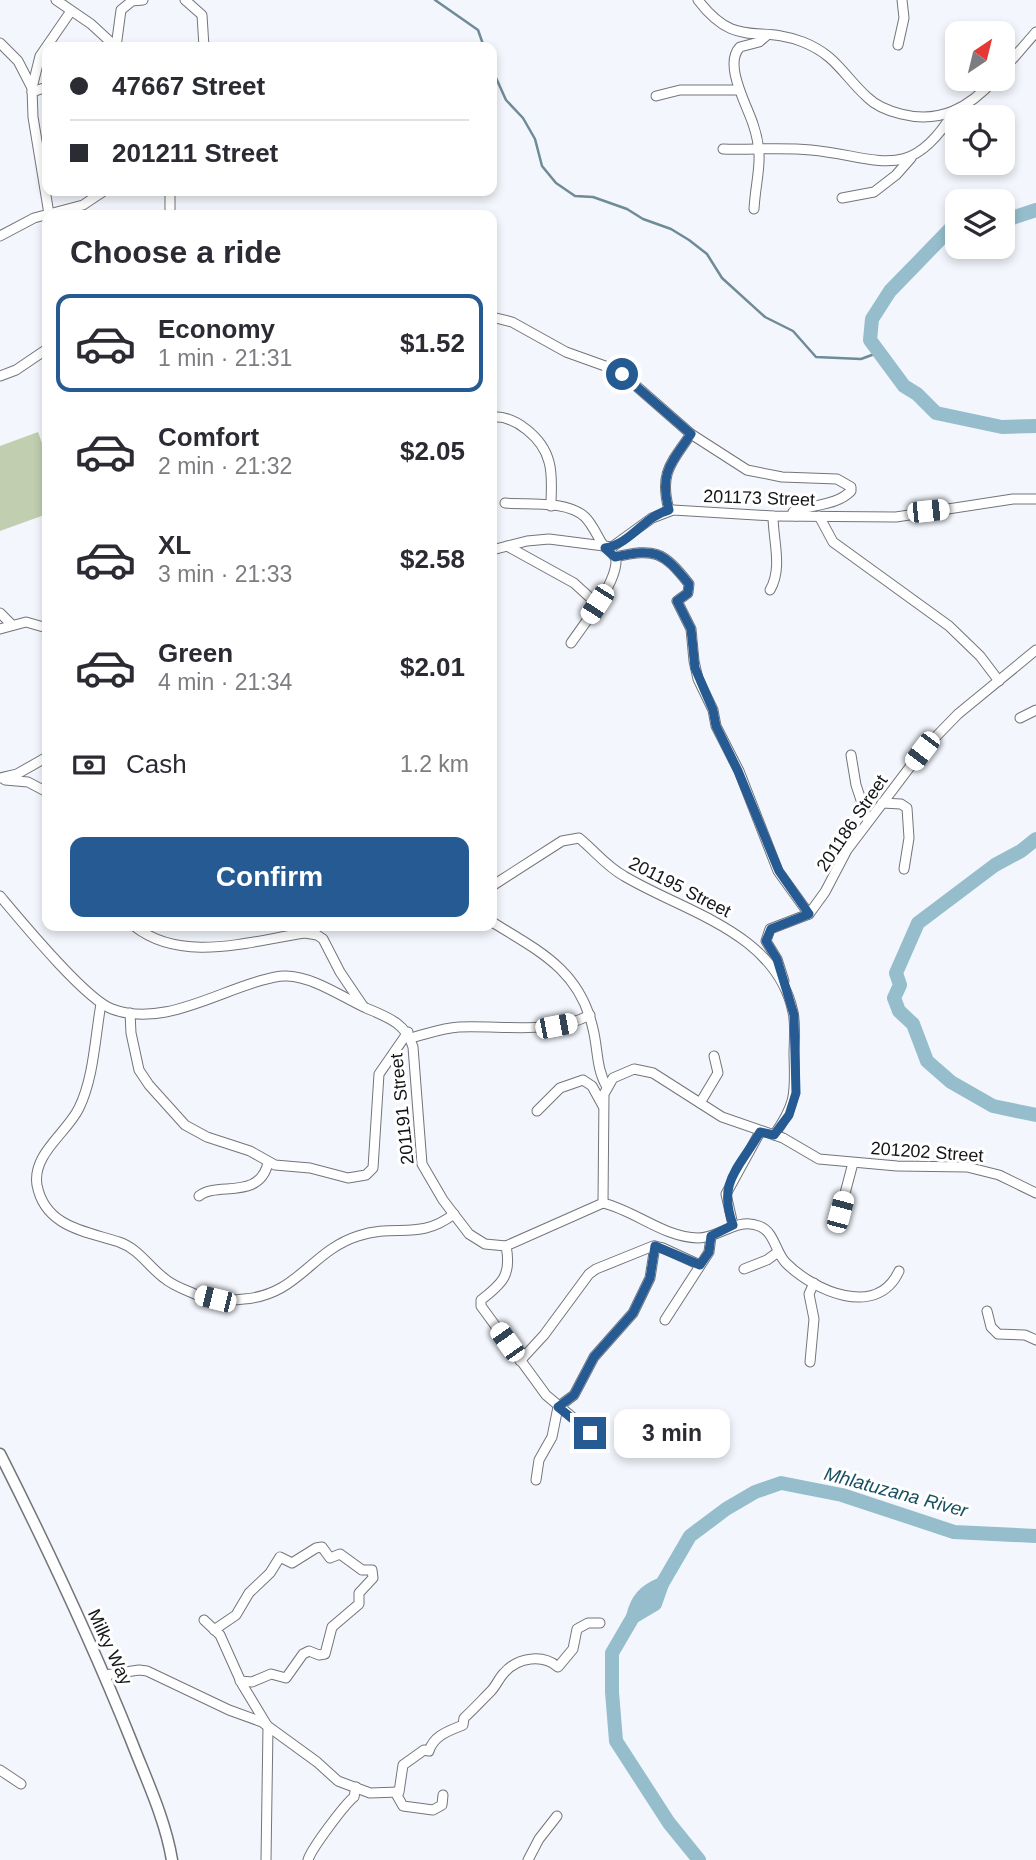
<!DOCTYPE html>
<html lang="en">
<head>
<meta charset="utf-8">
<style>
	body { margin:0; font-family:Arial,sans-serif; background:#f2f2f3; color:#2b2b33; height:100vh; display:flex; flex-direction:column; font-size:26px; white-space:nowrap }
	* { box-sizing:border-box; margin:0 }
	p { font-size:23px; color:#7c7c81 }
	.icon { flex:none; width:38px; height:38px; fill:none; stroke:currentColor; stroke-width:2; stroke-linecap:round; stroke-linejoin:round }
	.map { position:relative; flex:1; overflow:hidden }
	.details { position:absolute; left:42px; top:210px; width:455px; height:721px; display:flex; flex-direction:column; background:#fff; border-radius:14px; box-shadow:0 4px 10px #0003 }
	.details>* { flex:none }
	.top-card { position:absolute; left:42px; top:42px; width:455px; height:154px; border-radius:14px; box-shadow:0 4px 10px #0003; display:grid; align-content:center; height:154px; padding:0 28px; background:#fff }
	.needle { width:46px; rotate:35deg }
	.fabs { position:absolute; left:945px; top:21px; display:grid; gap:14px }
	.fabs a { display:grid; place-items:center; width:70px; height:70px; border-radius:14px; background:#fff; box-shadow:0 4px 10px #0003; font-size:35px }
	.end { position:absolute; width:32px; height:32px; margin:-16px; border:9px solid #265a93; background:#fff; box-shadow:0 0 0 4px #fff }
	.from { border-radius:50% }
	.bubble { position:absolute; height:49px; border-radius:14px; background:#fff; box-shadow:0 4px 10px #0003; font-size:23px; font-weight:800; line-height:49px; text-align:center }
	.car { position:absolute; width:21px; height:42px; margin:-21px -10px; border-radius:9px; box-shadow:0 0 5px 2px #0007; background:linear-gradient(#fff 24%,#345 0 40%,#fff 0 76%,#345 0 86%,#fff 0) }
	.top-card b { display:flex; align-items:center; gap:24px; height:66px; font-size:26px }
	.top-card b+b { border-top:2px solid #e1e1e2 }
	.top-card i { width:18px; height:18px; background:#2b2b33 }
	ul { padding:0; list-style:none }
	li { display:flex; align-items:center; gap:21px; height:98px; margin:0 14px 10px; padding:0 14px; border:4px solid transparent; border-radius:14px }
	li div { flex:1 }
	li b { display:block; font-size:26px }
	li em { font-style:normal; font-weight:800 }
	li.on { border-color:#265a93 }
	li>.icon { width:63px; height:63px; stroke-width:1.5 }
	h2 { padding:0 28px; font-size:32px; line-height:84px }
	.pay { display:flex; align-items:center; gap:18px; height:77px; padding:0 28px; font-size:26px }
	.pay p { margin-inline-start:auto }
	.button { display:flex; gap:14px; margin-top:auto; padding:14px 28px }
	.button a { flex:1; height:80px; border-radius:14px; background:#265a93; color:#fff; font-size:28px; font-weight:800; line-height:80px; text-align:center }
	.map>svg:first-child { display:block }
	.green { fill:#c1ceb0 }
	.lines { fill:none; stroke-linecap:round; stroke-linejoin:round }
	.stream { stroke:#6e8b96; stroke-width:2.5 }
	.river { stroke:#95bdcc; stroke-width:14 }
	.minor-casing { stroke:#73757a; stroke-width:11 }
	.tertiary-casing { stroke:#73757a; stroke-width:13 }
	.minor { stroke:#fff; stroke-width:9 }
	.tertiary { stroke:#fff; stroke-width:10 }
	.route { stroke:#265a93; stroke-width:9 }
	.labels { text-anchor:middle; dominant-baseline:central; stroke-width:6; stroke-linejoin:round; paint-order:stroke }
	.street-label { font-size:18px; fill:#141517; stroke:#fff }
	.water-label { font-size:19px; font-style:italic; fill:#185060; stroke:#fff }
</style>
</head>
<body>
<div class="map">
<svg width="1036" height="1860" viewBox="0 0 1036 1860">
	<rect width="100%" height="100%" fill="#f3f6fc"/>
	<path class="green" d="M38,432L47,457V514L0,531V446Z"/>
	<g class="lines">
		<g class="stream">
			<path d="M435,0L478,30L484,47"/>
			<path d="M492,69L506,100L523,118L535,139L542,166L556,183L575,196L593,197L627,209L643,219L671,229L689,240L707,254L722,278L765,317L793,331L816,357L861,359L880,352"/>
		</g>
		<g class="river">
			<path d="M1003,221L1036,210"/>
			<path d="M957,222L890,291L872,319L870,340L904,386L917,394L936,413L1002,427L1036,426"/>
			<path d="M1036,839L1021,851L995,865L918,923L896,973L900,985L894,998L899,1011L913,1024L927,1061L951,1082L993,1106L1036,1115"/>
			<path d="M633,1617C637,1599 645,1591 662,1584"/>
			<path d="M699,1860L669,1823L616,1741L612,1692V1653L633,1617L655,1604L662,1584L690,1536L726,1509L755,1492L781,1483L842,1495L954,1532L1036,1536"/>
		</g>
		<g class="minor-casing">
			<g id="minor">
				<path d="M56,0L91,24L116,47"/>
				<path d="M185,0L202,15L204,47"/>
				<path d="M698,0C736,50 758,24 803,42C836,55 843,75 867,97C876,106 889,111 901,114C940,124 969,108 995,79"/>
				<path d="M0,43L18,61L32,88L33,117L49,214"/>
				<path d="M898,45L904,18L902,0"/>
				<path d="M116,47L121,10L132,1L143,0"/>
				<path d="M1003,70L1036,32"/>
				<path d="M32,88L40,56L71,11"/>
				<path d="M32,92L47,87"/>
				<path d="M656,96L680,90H738"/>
				<path d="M723,149C752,150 782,147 811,150C877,156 909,185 953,113"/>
				<path d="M170,191V215"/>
				<path d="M842,198L874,192L896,175L911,158"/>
				<path d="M754,209C756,175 765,159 753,124C747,105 723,64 740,47L759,42L766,36"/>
				<path d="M0,236L34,218L83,205L104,191"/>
				<path d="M492,317L512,322L566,352L619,371L691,434L747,470L782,477L837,479L851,487V491C836,506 813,504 793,512L796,516"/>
				<path d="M0,376L16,370L47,349"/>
				<path d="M492,417C515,415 543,438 549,462C553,476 551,491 551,506"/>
				<path d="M505,503C528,505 567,500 585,517C593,525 597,536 603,545C607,550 616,554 616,561C616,584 584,624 571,643"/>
				<path d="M669,510C659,473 671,463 691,434"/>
				<path d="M819,516L833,542L949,626L980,656L999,681"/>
				<path d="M507,546L574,583L597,604"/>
				<path d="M492,550L527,541L549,539L612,547L652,518L673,510L773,516L896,517L1013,499H1036"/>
				<path d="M615,557C655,548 663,551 689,584L688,593L677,601L691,629L694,661L698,679L713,710L716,726L739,771L778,871L809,914"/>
				<path d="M770,590C783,568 773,540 773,516"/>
				<path d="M0,613L12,625"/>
				<path d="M0,629L26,622L47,628"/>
				<path d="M1020,718L1036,710"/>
				<path d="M851,755L856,785L868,821"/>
				<path d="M0,778L17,774L47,757"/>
				<path d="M5,780L28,782L47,792"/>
				<path d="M882,803L901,804L907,808L909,838L904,869"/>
				<path d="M492,886L562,841L579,838C594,850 606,866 624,876C684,912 776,932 793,1012C796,1026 794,1041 794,1055C795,1092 797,1103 774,1135"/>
				<path d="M0,896C21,921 85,999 112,1009C159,1027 212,995 256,982C266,979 277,975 287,976C314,977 342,997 366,1008C387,1017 406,1023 413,1047L422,1164L443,1200L469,1234L485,1244L506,1246L603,1203C636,1211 663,1237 698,1238C720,1238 736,1217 759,1226C775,1232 775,1252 786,1263C814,1291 877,1319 899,1271"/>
				<path d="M492,922C539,951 580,970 593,1029C598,1048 596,1069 607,1087"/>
				<path d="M134,926C182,964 250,941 305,933L317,935L323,939L340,972L363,1006"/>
				<path d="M784,981L777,959L766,941L770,929L809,914L825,892L847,850L922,751L958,714L1036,650"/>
				<path d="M101,1004C95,1037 94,1077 79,1108C67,1133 32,1154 37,1185C45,1227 85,1231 119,1242C139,1249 148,1266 164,1278C173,1286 186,1290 197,1295C213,1300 228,1301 244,1299C298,1295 311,1251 358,1236C397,1223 419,1241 454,1214"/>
				<path d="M130,1013L131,1033L139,1070L149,1085L185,1125L207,1137L250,1151L275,1165L310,1168L348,1178L366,1175L373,1168L379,1074L408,1032"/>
				<path d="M410,1038C427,1034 442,1028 459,1027C501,1025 552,1035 590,1015"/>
				<path d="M700,1103L718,1073L714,1056"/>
				<path d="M537,1111L560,1088L583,1080L592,1086L603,1106"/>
				<path d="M199,1196C217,1181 259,1201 268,1163"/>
				<path d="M603,1203L604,1094L613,1078L634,1069L653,1073L722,1117L783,1138L819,1159L897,1166L967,1167L999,1175L1036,1193"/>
				<path d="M840,1212L853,1163"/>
				<path d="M733,1225L726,1194L760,1132"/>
				<path d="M506,1246C512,1275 502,1284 481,1300V1306L546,1395L590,1432"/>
				<path d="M744,1269L767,1260L778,1252"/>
				<path d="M987,1311L991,1327L998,1334L1025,1335L1036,1340"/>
				<path d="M665,1320L709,1252L711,1236"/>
				<path d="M520,1361L544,1335L589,1274L596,1269L653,1246L663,1248L700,1265"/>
				<path d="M810,1362L814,1319L809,1294L814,1283"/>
				<path d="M536,1480L539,1460L552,1437L558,1407L574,1395L594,1357L633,1313L650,1278L655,1246"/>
				<path d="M204,1620L220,1635L242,1684L268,1727L266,1860"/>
				<path d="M214,1630L236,1615L249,1593L270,1573L280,1557L292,1563L316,1548L322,1547L330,1558L340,1554L362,1570H372L373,1578L359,1593V1604L332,1627L325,1654L319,1655L309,1651L303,1654L286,1678L271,1674L252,1682L240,1681"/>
				<path d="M105,1675L139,1670L147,1671L229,1710L262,1722L317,1762L338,1781L370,1793L399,1792L403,1765L424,1750L429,1751C434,1735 449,1731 463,1725L464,1718C473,1710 482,1700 491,1691C496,1686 499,1678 504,1673C518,1657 543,1654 558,1667L573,1649L577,1629L588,1623H600"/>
				<path d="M0,1770L21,1784"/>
				<path d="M395,1792L403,1806L433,1810L442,1805L443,1795"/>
				<path d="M308,1860C311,1849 345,1804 354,1797L356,1787"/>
				<path d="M528,1860L539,1839L557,1816"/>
			</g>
		</g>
		<g class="tertiary-casing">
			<path id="tertiary" d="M0,1454C47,1547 92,1643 131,1740C146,1779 165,1818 172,1860"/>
		</g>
		<use href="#minor" class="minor"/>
		<use href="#tertiary" class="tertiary"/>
	</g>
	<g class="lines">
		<path class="route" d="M590,1433L558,1407L574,1395L594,1357L633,1313L650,1278L655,1246L700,1265L709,1252L711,1236L733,1225C717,1181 739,1169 760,1132L774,1135L789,1115L796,1093L794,1015L777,959L766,941L771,929L809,914L779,871L738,771L716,726L713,710L695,668L691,629L677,601L688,593L689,584C662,551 656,548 615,557L605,548C631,544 644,516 669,510C659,473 671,463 691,434L622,374"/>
	</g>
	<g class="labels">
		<g class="street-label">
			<text transform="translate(759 498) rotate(2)">201173 Street</text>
			<text transform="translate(852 823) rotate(-56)">201186 Street</text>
			<text transform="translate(680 887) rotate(27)">201195 Street</text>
			<text transform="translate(402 1109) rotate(-96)">201191 Street</text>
			<text transform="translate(927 1152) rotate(4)">201202 Street</text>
			<text transform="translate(110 1647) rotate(65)">Milky Way</text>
		</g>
		<g class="water-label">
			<text transform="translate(896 1492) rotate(15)">Mhlatuzana River</text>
		</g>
	</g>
</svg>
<div class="fabs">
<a><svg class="needle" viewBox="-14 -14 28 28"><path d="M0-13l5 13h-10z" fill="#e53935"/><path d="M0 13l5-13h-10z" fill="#7c7c81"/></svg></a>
<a><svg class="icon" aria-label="locate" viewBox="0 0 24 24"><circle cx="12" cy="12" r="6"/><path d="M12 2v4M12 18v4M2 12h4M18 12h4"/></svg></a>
<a><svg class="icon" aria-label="layers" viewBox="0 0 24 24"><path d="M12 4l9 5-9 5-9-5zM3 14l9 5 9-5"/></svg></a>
</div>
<i class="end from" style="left:622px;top:374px"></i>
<i class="end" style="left:590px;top:1433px"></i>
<div class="bubble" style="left:614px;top:1409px;width:116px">3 min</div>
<i class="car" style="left:928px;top:511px;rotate:84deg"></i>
<i class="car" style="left:597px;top:604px;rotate:213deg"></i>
<i class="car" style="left:922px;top:751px;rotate:217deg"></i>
<i class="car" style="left:556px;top:1026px;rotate:79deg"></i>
<i class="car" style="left:840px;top:1212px;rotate:15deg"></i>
<i class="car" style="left:215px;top:1299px;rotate:284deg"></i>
<i class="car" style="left:507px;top:1342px;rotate:325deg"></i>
<div class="top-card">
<b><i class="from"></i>47667 Street</b>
<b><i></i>201211 Street</b>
</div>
<section class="details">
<h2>Choose a ride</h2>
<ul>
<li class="on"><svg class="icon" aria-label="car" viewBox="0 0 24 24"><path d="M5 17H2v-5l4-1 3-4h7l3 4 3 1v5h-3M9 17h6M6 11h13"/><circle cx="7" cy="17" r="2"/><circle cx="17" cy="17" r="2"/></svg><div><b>Economy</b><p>1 min · 21:31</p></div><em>$1.52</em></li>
<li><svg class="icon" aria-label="car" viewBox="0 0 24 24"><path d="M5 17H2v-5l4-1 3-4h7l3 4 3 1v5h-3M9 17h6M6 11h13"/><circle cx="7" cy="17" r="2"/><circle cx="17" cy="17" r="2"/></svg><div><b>Comfort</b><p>2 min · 21:32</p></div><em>$2.05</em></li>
<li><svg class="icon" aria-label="car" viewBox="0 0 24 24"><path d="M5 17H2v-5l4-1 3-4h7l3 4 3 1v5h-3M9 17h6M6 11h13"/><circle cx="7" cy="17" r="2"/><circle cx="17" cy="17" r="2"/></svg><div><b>XL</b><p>3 min · 21:33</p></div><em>$2.58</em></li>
<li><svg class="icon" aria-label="car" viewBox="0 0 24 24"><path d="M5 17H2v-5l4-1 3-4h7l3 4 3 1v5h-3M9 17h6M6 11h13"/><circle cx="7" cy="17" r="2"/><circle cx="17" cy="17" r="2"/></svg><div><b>Green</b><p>4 min · 21:34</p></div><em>$2.01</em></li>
</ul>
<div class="pay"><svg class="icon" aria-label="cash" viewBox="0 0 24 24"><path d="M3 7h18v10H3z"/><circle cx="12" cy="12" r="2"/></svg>Cash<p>1.2 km</p></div>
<div class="button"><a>Confirm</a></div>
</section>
</div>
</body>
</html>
